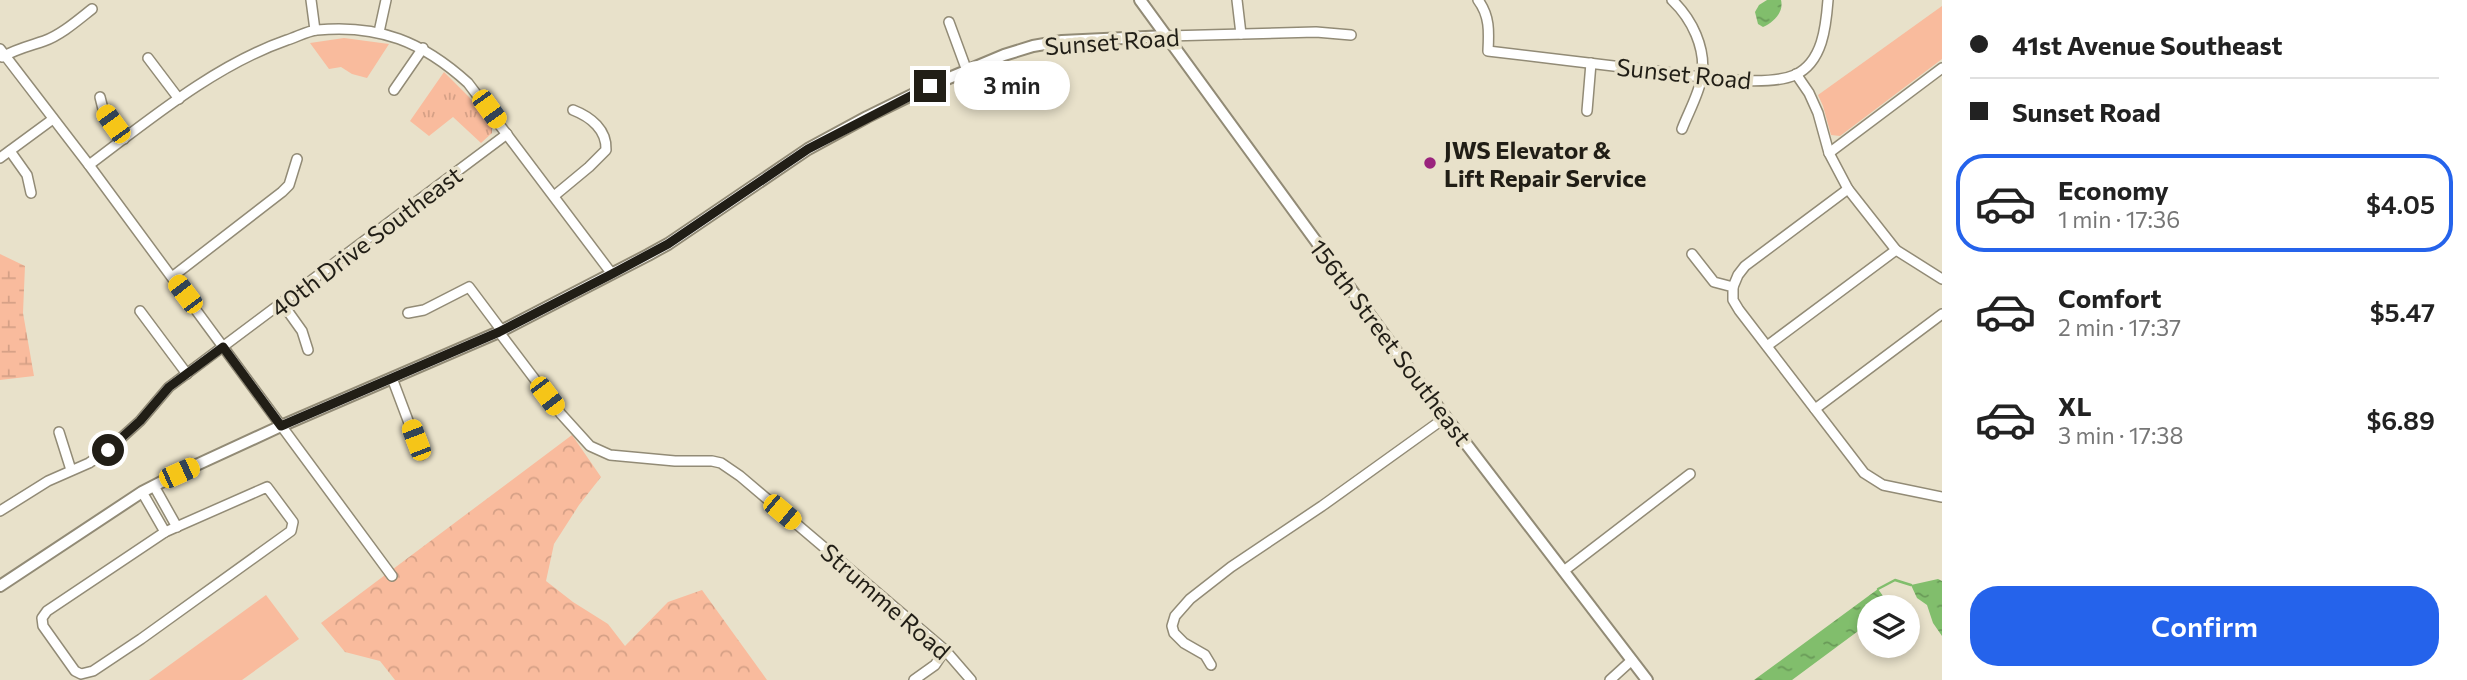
<!DOCTYPE html>
<html lang="en">
<head>
<meta charset="utf-8">
<style>
	body { margin:0; font-family:Commissioner,sans-serif; background:#f6f6f6; color:#222; height:100vh; display:flex; flex-direction:column; font-size:26px; white-space:nowrap }
	* { box-sizing:border-box; margin:0 }
	p { font-size:23px; color:#767676 }
	.icon { flex:none; width:38px; height:38px; fill:none; stroke:currentColor; stroke-width:2; stroke-linecap:round; stroke-linejoin:round }
	.map { position:relative; flex:1; overflow:hidden }
	.side { display:flex; flex-direction:column; background:#fff; width:525px }
	.side>* { flex:none }
	.hud { display:grid; align-content:center; height:154px; padding:0 28px; background:#fff }
	.controls { position:absolute; left:1857px; top:595px; display:grid; gap:14px }
	.controls a { display:grid; place-items:center; width:63px; height:63px; border-radius:50%; background:#fff; box-shadow:0 4px 10px #0003; font-size:35px }
	.end { position:absolute; width:32px; height:32px; margin:-16px; border:9px solid #211e16; background:#fff; box-shadow:0 0 0 4px #fff }
	.from { border-radius:50% }
	.bubble { position:absolute; height:49px; border-radius:24px; background:#fff; box-shadow:0 4px 10px #0003; font-size:23px; font-weight:600; line-height:49px; text-align:center }
	.car { position:absolute; width:21px; height:42px; margin:-21px -10px; border-radius:9px; box-shadow:0 0 5px 2px #0007; background:linear-gradient(#f5c518 24%,#345 0 40%,#f5c518 0 76%,#345 0 86%,#f5c518 0) }
	.hud b { display:flex; align-items:center; gap:24px; height:66px; font-size:26px }
	.hud b+b { border-top:2px solid #e0e0e0 }
	.hud i { width:18px; height:18px; background:#222 }
	ul { padding:0; list-style:none }
	li { display:flex; align-items:center; gap:21px; height:98px; margin:0 14px 10px; padding:0 14px; border:4px solid transparent; border-radius:28px }
	li div { flex:1 }
	li b { display:block; font-size:26px }
	li em { font-style:normal; font-weight:600 }
	li.on { border-color:#2563eb }
	li>.icon { width:63px; height:63px; stroke-width:1.5 }
	.action { display:flex; gap:14px; margin-top:auto; padding:14px 28px }
	.action a { flex:1; height:80px; border-radius:28px; background:#2563eb; color:#fff; font-size:28px; font-weight:600; line-height:80px; text-align:center }
	main { display:flex; flex:1; min-height:0 }
	.map>svg:first-child { display:block }
	.green { fill:#f9bb9d }
	.forest { fill:url(#forest-crowns) }
	.wetland { fill:url(#wetland-marsh) }
	.park { fill:url(#park-tufts) }
	.water { fill:url(#water-ripples) }
	.lines { fill:none; stroke-linecap:round; stroke-linejoin:round }
	.stream { stroke:#81be6c; stroke-width:2.5 }
	.minor-casing { stroke:#928b76; stroke-width:12 }
	.tertiary-casing { stroke:#928b76; stroke-width:14 }
	.minor { stroke:#fff; stroke-width:9 }
	.tertiary { stroke:#fff; stroke-width:10 }
	.route { stroke:#211e16; stroke-width:9 }
	.poi-dot { fill:#9a237d; stroke:#e8e1ca; stroke-width:2.5 }
	.labels { text-anchor:middle; dominant-baseline:central; stroke-width:7; stroke-linejoin:round; paint-order:stroke }
	.street-label { font-size:24px; fill:#211e16; stroke:#e8e1ca }
	.poi-label { font-size:24px; font-weight:bold; fill:#211e16; stroke:#e8e1ca; text-anchor:start }
</style>
</head>
<body>
<main>
<div class="map">
<svg width="1942" height="680" viewBox="0 0 1942 680">
	<defs>
		<pattern id="forest-crowns" width="20" height="18" patternUnits="userSpaceOnUse" patternTransform="scale(1.75)"><rect width="20" height="18" fill="#f9bb9d"/><path d="M2 6a3 3 0 1 1 6 0M12 15a3 3 0 1 1 6 0" fill="none" stroke="#d5a086"/></pattern>
		<pattern id="wetland-marsh" width="20" height="14" patternUnits="userSpaceOnUse" patternTransform="scale(1.75)"><rect width="20" height="14" fill="#f9bb9d"/><path d="M1 5h8M5 5V1M11 12h8M15 12V8" fill="none" stroke="#d5a086"/></pattern>
		<pattern id="park-tufts" width="24" height="20" patternUnits="userSpaceOnUse" patternTransform="scale(1.75)"><rect width="24" height="20" fill="#f9bb9d"/><path d="M3 7l-1-3M5 7V3M7 7l1-3M15 17l-1-3M17 17v-4M19 17l1-3" fill="none" stroke="#d5a086"/></pattern>
		<pattern id="water-ripples" width="26" height="14" patternUnits="userSpaceOnUse" patternTransform="scale(1.75)"><rect width="26" height="14" fill="#81be6c"/><path d="M2 4q2-2 4 0t4 0M15 11q2-2 4 0t4 0" fill="none" stroke="#699a58"/></pattern>
	</defs>
	<rect width="100%" height="100%" fill="#e8e1ca"/>
	<g class="green">
		<path d="M1942,6V59L1840,136L1831,135L1823,106L1818,95Z"/>
		<path d="M344,38L389,44L367,78L352,74L341,67L329,69L310,43Z"/>
		<path d="M266,595L299,639L242,680H149Z"/>
	</g>
	<path class="forest" d="M572,435L601,477L579,505L554,544L546,581L573,602L608,624L625,646L668,602L702,590L767,680H395L380,661L345,652L321,623Z"/>
	<path class="wetland" d="M0,254L25,266L23,313L34,376L0,380Z"/>
	<path class="park" d="M444,72L469,97L492,128V133L481,143L453,117L429,136L410,121Z"/>
	<g class="water">
		<path d="M1767,0H1781C1784,12 1774,22 1763,27L1758,24L1755,12L1759,5Z"/>
		<path d="M1938,579L1942,581V636L1933,623L1927,605L1917,598L1911,585Z"/>
		<path d="M1878,589L1891,607H1869V623L1792,680H1754Z"/>
	</g>
	<g class="lines">
		<path class="stream" d="M1878,589L1895,580L1911,585"/>
		<g class="minor-casing">
			<g id="minor">
				<path d="M311,0L315,30"/>
				<path d="M1237,0L1241,34"/>
				<path d="M1478,0C1490,16 1489,32 1488,51C1541,57 1594,64 1647,70C1684,74 1762,89 1795,75C1823,62 1826,26 1828,0"/>
				<path d="M1672,0C1692,19 1706,48 1702,76C1699,94 1688,113 1682,129"/>
				<path d="M949,22L967,71"/>
				<path d="M379,32L386,0"/>
				<path d="M1167,36L1316,32L1351,35"/>
				<path d="M0,49L89,165L392,576"/>
				<path d="M2,57C16,49 29,46 44,41C61,35 78,20 92,9"/>
				<path d="M148,58L179,99"/>
				<path d="M1796,74L1809,93L1818,113L1829,153L1848,189L1896,250L1942,279"/>
				<path d="M394,90L423,48"/>
				<path d="M100,97L103,109L124,139"/>
				<path d="M1587,111L1591,63"/>
				<path d="M10,151L27,175L31,193"/>
				<path d="M1829,153L1942,68"/>
				<path d="M0,158L53,119"/>
				<path d="M89,165C149,120 215,65 287,40C297,37 307,31 317,30C379,24 423,42 468,83L612,274"/>
				<path d="M554,196L589,167L606,150C607,130 591,117 573,110"/>
				<path d="M1692,254L1714,282L1733,287V300L1739,310L1864,473L1883,485L1942,497"/>
				<path d="M172,277L282,192L289,185L297,159"/>
				<path d="M1733,287L1738,275L1745,266L1848,189"/>
				<path d="M282,303L302,331L308,350"/>
				<path d="M140,311L187,374"/>
				<path d="M408,313L424,310L469,287L502,331"/>
				<path d="M499,332L561,414L590,446L610,455L675,461H712L721,463L740,476L945,650L971,680"/>
				<path d="M1767,346L1896,250"/>
				<path d="M392,378L421,455"/>
				<path d="M1815,409L1942,314"/>
				<path d="M59,432L71,470"/>
				<path d="M154,486L177,527"/>
				<path d="M267,487L293,522L291,531L141,639L93,671L81,674L75,671L43,626L42,618L47,611L165,532Z"/>
				<path d="M142,492L165,532"/>
				<path d="M0,511L48,481L89,463L108,450L140,421L169,387L507,134"/>
				<path d="M1565,570L1690,474"/>
				<path d="M1211,665L1205,655L1184,643L1174,633L1172,626L1175,616L1190,599L1231,567L1322,506L1446,417"/>
				<path d="M914,680L935,665L945,650"/>
				<path d="M1610,680L1632,660"/>
			</g>
		</g>
		<g class="tertiary-casing">
			<g id="tertiary">
				<path d="M1140,0L1415,377L1647,680"/>
				<path d="M0,586L142,492L179,473L281,426L499,332L648,255L668,244L808,149L867,117L930,86L1004,55L1033,46L1062,41L1167,36"/>
			</g>
		</g>
		<use href="#minor" class="minor"/>
		<use href="#tertiary" class="tertiary"/>
	</g>
	<g class="lines">
		<path class="route" d="M108,450L140,421L169,387L223,347L281,426L499,332L612,274L668,244L808,149L930,86"/>
	</g>
	<circle class="poi-dot" cx="1430" cy="163" r="7"/>
	<g class="labels">
		<g class="street-label">
			<text transform="translate(1112 41) rotate(-4)">Sunset Road</text>
			<text transform="translate(1684 73) rotate(6)">Sunset Road</text>
			<text transform="translate(366 241) rotate(-37)">40th Drive Southeast</text>
			<text transform="translate(1391 342) rotate(53)">156th Street Southeast</text>
			<text transform="translate(886 601) rotate(41)">Strumme Road</text>
		</g>
		<g class="poi-label">
			<text x="1444" y="149">JWS Elevator &amp;<tspan x="1444" dy="28">Lift Repair Service</tspan></text>
		</g>
	</g>
</svg>
<div class="controls">
<a><svg class="icon" aria-label="layers" viewBox="0 0 24 24"><path d="M12 4l9 5-9 5-9-5zM3 14l9 5 9-5"/></svg></a>
</div>
<i class="end from" style="left:108px;top:450px"></i>
<i class="end" style="left:930px;top:86px"></i>
<div class="bubble" style="left:954px;top:61px;width:116px">3 min</div>
<i class="car" style="left:489px;top:109px;rotate:144deg"></i>
<i class="car" style="left:113px;top:124px;rotate:324deg"></i>
<i class="car" style="left:185px;top:294px;rotate:323deg"></i>
<i class="car" style="left:547px;top:396px;rotate:143deg"></i>
<i class="car" style="left:416px;top:440px;rotate:339deg"></i>
<i class="car" style="left:179px;top:473px;rotate:66deg"></i>
<i class="car" style="left:782px;top:512px;rotate:130deg"></i>
</div>
<section class="side">
<div class="hud">
<b><i class="from"></i>41st Avenue Southeast</b>
<b><i></i>Sunset Road</b>
</div>
<ul>
<li class="on"><svg class="icon" aria-label="car" viewBox="0 0 24 24"><path d="M5 17H2v-5l4-1 3-4h7l3 4 3 1v5h-3M9 17h6M6 11h13"/><circle cx="7" cy="17" r="2"/><circle cx="17" cy="17" r="2"/></svg><div><b>Economy</b><p>1 min · 17:36</p></div><em>$4.05</em></li>
<li><svg class="icon" aria-label="car" viewBox="0 0 24 24"><path d="M5 17H2v-5l4-1 3-4h7l3 4 3 1v5h-3M9 17h6M6 11h13"/><circle cx="7" cy="17" r="2"/><circle cx="17" cy="17" r="2"/></svg><div><b>Comfort</b><p>2 min · 17:37</p></div><em>$5.47</em></li>
<li><svg class="icon" aria-label="car" viewBox="0 0 24 24"><path d="M5 17H2v-5l4-1 3-4h7l3 4 3 1v5h-3M9 17h6M6 11h13"/><circle cx="7" cy="17" r="2"/><circle cx="17" cy="17" r="2"/></svg><div><b>XL</b><p>3 min · 17:38</p></div><em>$6.89</em></li>
</ul>
<div class="action"><a>Confirm</a></div>
</section>
</main>
</body>
</html>
